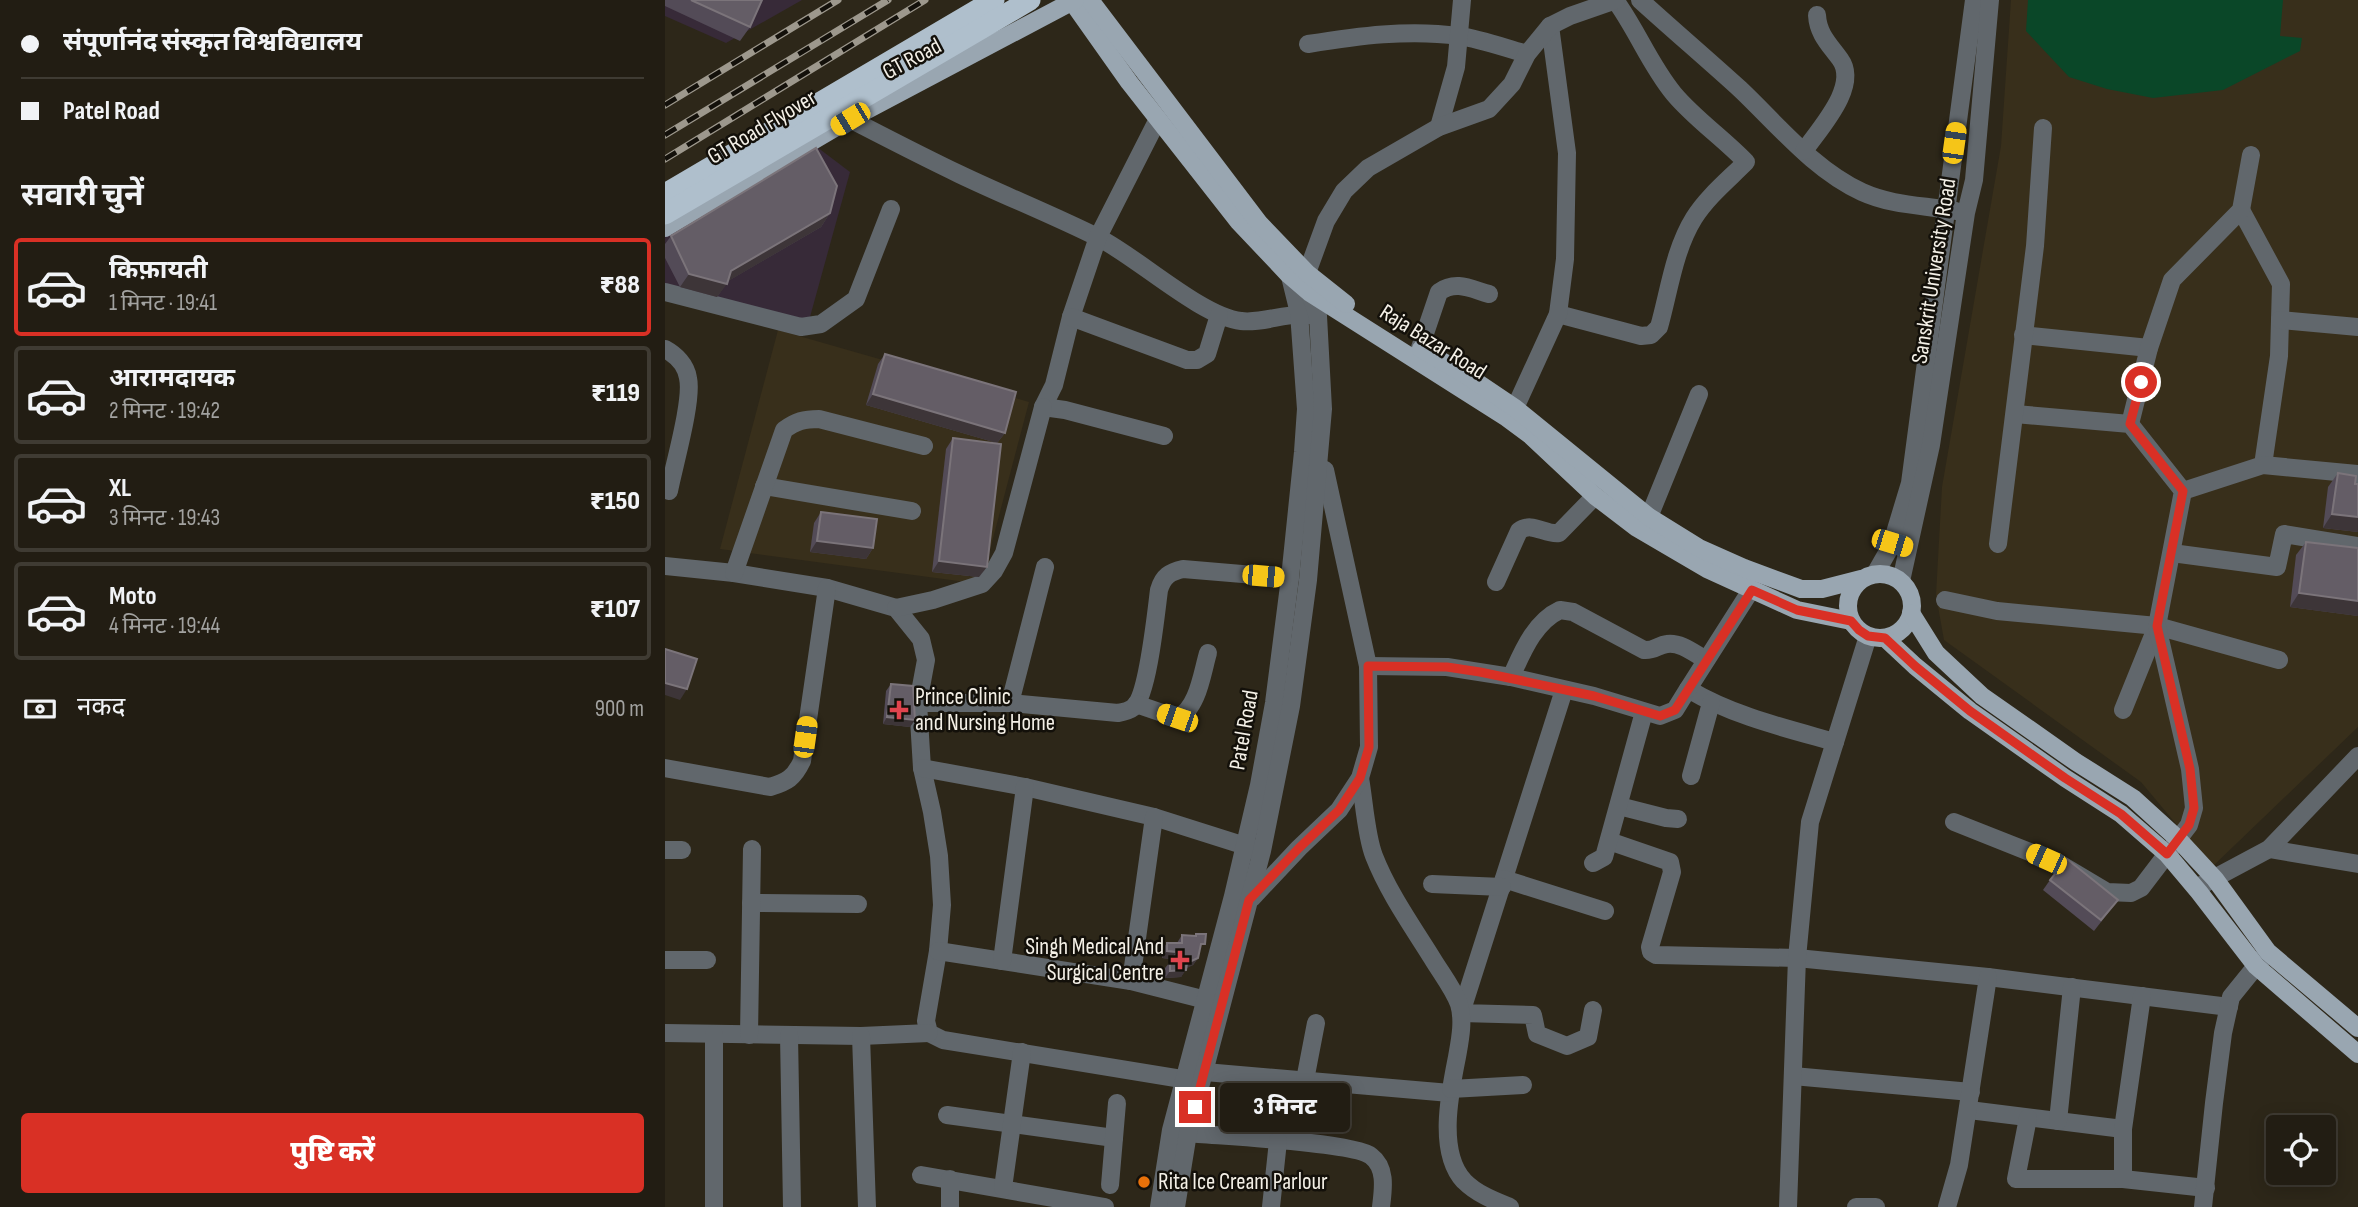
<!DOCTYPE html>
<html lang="hi">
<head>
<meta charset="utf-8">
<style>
	body { margin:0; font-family:"Sofia Sans Condensed","Noto Sans Devanagari",sans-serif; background:#2a261c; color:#f1f3f6; height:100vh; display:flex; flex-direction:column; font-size:26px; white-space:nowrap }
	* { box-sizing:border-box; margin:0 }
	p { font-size:23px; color:#a2a2a0 }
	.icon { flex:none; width:38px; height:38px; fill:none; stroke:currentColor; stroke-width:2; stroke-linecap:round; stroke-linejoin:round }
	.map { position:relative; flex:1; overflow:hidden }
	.drawer { display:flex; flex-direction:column; background:#221d13; width:665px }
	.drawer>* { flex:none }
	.hud { display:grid; align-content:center; height:154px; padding:0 21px; background:#221d13 }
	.fabs { position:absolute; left:1601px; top:1115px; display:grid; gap:14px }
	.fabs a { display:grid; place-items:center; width:70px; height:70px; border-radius:7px; background:#221d13; box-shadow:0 4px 18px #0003,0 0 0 2px #3f3b33; font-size:35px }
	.end { position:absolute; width:32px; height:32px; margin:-16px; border:9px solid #d93025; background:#fff; box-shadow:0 0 0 4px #fff }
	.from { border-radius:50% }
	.bubble { position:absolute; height:49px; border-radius:7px; background:#221d13; box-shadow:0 4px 18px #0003,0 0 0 2px #3f3b33; font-size:23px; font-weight:800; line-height:49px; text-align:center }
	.car { position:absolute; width:21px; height:42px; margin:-21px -10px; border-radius:9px; box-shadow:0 0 5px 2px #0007; background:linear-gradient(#f5c518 24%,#345 0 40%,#f5c518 0 76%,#345 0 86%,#f5c518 0) }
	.hud b { display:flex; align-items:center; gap:24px; height:66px; font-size:26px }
	.hud b+b { border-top:2px solid #3f3b33 }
	.hud i { width:18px; height:18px; background:#f1f3f6 }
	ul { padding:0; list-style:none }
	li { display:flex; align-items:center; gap:21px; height:98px; margin:0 14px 10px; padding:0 7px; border:4px solid #3f3b33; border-radius:7px }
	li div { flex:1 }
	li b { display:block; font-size:26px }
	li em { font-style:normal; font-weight:800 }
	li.on { border-color:#d93025 }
	li>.icon { width:63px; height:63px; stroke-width:1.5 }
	h2 { padding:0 21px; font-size:32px; line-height:84px }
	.pay { display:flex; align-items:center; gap:18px; height:77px; padding:0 21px; font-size:26px }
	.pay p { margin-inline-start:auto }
	.action { display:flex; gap:14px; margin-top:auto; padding:14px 21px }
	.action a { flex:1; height:80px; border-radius:7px; background:#d93025; color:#fff; font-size:28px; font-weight:800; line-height:80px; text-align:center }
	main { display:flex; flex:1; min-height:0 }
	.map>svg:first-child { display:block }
	.commercial { fill:#372a38 }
	.built { fill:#382f1b }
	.green { fill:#0a4728 }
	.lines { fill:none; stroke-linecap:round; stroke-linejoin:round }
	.minor { stroke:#61676c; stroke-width:18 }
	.major { stroke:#99a6b1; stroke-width:18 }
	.highway { stroke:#afbfcc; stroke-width:21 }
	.rail-casing { stroke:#9d988d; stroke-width:7 }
	.rail { stroke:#13100a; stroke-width:4.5; stroke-dasharray:13; stroke-linecap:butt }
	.wall { fill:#534b57 }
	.shaded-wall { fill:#3d3538 }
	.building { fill:#645d66; stroke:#7b747a; stroke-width:2 }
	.route { stroke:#d93025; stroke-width:9 }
	.health-dot { fill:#e0444e; stroke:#13100a; stroke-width:2.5 }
	.food-dot { fill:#e8710a; stroke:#13100a; stroke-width:2.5 }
	.labels { text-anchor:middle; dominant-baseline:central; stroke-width:5; stroke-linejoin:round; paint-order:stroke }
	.street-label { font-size:23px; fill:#f4f0e7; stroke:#13100a }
	.poi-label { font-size:23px; fill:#f4f0e7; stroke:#13100a; text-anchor:start }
</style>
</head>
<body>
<main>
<section class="drawer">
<div class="hud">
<b><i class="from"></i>संपूर्णानंद संस्कृत विश्वविद्यालय</b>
<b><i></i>Patel Road</b>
</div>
<h2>सवारी चुनें</h2>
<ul>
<li class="on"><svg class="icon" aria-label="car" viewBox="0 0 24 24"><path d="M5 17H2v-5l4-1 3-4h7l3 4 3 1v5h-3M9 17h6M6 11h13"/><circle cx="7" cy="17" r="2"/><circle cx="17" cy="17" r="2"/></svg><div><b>किफ़ायती</b><p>1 मिनट · 19:41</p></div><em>₹88</em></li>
<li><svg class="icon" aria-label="car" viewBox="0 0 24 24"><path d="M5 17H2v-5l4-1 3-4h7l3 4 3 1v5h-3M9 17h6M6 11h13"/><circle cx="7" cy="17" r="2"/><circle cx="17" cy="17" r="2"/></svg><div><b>आरामदायक</b><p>2 मिनट · 19:42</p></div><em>₹119</em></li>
<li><svg class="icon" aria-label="car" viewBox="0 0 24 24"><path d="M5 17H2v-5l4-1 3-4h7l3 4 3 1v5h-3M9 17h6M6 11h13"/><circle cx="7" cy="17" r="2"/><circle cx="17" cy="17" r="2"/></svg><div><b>XL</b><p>3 मिनट · 19:43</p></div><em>₹150</em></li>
<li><svg class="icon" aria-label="car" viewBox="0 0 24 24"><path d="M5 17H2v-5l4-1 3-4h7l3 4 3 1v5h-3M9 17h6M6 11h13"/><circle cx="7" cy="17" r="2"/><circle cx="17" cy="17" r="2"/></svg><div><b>Moto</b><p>4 मिनट · 19:44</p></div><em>₹107</em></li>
</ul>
<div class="pay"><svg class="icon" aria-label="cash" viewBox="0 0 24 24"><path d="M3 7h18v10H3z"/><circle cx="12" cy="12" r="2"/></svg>नकद<p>900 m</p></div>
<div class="action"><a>पुष्टि करें</a></div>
</section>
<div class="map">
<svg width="1693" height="1207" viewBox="0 0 1693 1207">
	<rect width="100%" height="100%" fill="#2d2719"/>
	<g class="commercial">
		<path d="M0,0H137L61,43L0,16Z"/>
		<path d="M148,144L185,172L145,317L142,322L0,287V229Z"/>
	</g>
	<g class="built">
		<path d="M1346,0H1693V727L1547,867L1476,782L1279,640L1271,595L1277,487L1336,146Z"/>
		<path d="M113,330L364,402L316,584L55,549Z"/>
	</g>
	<path class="green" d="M1363,0H1618L1615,36L1637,38L1635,51L1558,90L1488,98L1442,89L1404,77L1361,31Z"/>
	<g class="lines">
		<g class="minor">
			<path d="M975,0C1008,30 1042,59 1075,89C1113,125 1149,170 1197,192C1228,206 1259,205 1291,211"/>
			<path d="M643,44C693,36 743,29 794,36C816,39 840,48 862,54"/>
			<path d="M175,114C214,134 254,155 294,174C340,196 388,215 434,238C472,257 537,317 576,321C598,324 621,312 644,315"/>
			<path d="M493,119L433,237L406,317L389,385L378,407L400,410L499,436"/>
			<path d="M774,127L791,67L797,0"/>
			<path d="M1139,151C1154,129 1195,86 1175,59C1164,44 1153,34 1152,15"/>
			<path d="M1576,210L1616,284L1614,356L1598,465"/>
			<path d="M0,292L136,327L156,324L191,299L226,209"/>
			<path d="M893,314L976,336L986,335L994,327C1004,292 1009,250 1029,218C1042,197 1063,180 1081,162C1058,138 1030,119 1009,94C985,65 972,30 950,0"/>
			<path d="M406,317L522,360H532L542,354L554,315"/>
			<path d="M1615,320L1693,327"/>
			<path d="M1358,335L1484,348"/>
			<path d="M755,348L774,292C791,280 806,289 824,294"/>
			<path d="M0,349C11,355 21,365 23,378C28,400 9,465 4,491"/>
			<path d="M850,408L893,314L900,259L902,153L885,26"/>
			<path d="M1350,414L1465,424L1518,491L1492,626L1458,710"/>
			<path d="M1465,424L1484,348L1507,280L1576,210L1586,155"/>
			<path d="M99,486L247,511"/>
			<path d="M1518,491L1598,465L1693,474"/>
			<path d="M984,517L1034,394"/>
			<path d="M1333,544L1370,246L1378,128"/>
			<path d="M1507,553L1612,567L1619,534L1693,546"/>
			<path d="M0,566L69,573L162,588L231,608L256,639L261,660L253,703L257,768L267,812L274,856L277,905L273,951L261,1021L264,1033L278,1040L529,1081"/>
			<path d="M69,573L119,430C131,421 139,419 154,419L259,446"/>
			<path d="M1210,574L1226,546L1245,483L1309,0"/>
			<path d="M1236,581L1266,445L1301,213L1309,180L1325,0"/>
			<path d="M831,582L854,531C867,521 880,535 894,533L930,496"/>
			<path d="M1280,600L1332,611L1492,626L1614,660"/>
			<path d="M231,608L268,600L317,584L329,571L339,553L378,407"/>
			<path d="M703,666L782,667L846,677L929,696L995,716L1010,710L1023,689C1068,716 1120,728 1170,742"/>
			<path d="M846,677C857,653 869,622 895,610L908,612L979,650C989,651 993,645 1002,644C1016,642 1030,654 1041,660"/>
			<path d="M1023,689L1086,590"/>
			<path d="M899,690L796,1013L868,1015L872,1034L902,1046L923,1037L928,1010"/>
			<path d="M253,703H345L453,713C459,712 464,711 469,707C483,694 491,613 494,590C498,576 505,572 518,569L625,578"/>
			<path d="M345,703L380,567"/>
			<path d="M471,704L512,718C533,709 537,673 543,653"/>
			<path d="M0,768L105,787C122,782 129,778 137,761L162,588"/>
			<path d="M257,768L360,787L489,817L590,849"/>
			<path d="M1026,776L1046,703"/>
			<path d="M695,778C699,800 701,836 709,856C723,892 747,926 767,958C776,973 788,988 794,1004C799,1021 795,1040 792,1057C785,1092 772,1152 799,1181C812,1194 828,1200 845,1207"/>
			<path d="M954,806L1001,818L1013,819"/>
			<path d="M1289,822L1395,864L1442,892L1466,893L1476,888L1524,825L1529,808L1525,769L1492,626"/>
			<path d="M944,841L1005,862L1007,872L985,947L986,952L991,955L1132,958L1323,977L1564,1007"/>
			<path d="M1604,849L1693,864"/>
			<path d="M0,850H17"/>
			<path d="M928,863L939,857L979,712"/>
			<path d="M839,879L940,911"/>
			<path d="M767,884L837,887"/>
			<path d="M1531,888L1604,849L1693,756"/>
			<path d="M587,898L634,848L674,810L695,778L704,747L703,666L660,470"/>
			<path d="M86,903L193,904"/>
			<path d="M273,951L466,981L541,1000"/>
			<path d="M0,960H42"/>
			<path d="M337,961L360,787"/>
			<path d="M466,981L489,817"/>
			<path d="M0,1033L196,1036L264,1033"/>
			<path d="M49,1034V1207"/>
			<path d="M84,1035L87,849"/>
			<path d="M124,1035L127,1207"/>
			<path d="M196,1036L202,1207"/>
			<path d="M540,1072L785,1093"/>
			<path d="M1128,1076L1306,1092"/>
			<path d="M640,1080L651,1023"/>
			<path d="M786,1089L858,1085"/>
			<path d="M1304,1110L1458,1129"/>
			<path d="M282,1115L449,1138"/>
			<path d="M1363,1118L1351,1179H1458L1541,1188"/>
			<path d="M1393,1121L1407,987"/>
			<path d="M523,1133C554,1136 688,1142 706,1156C722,1168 718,1190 716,1207"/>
			<path d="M256,1175L440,1207"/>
			<path d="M1458,1179V1129L1477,996"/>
			<path d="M445,1185L452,1103"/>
			<path d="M338,1188L357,1052"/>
			<path d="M285,1207V1179"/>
			<path d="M494,1207L506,1130L568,896L594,785L609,703L625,578L638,452L641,409L634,313L623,268"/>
			<path d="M511,1207L523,1133L597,851L626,706L643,580L658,409L653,316L645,293L642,273L661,221L679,191L703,168L774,127L824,109L847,84L862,54L885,26L905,16L951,0"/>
			<path d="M606,1207L613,1141"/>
			<path d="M1123,1207L1132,958L1145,822L1203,636"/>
			<path d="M1191,1207H1211"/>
			<path d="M1282,1207L1294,1165L1323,977"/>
			<path d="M1538,1207L1549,1103L1558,1033L1566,997L1600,955"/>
		</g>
		<g class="major">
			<path d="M406,0L464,82L573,221L624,275L645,293L842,418L865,435L930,496L972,528L1042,569L1132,610L1186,621"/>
			<path d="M425,0L594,223L642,273L681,304"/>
			<path d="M0,228L185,119L410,0"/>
			<path d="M756,349L801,375L850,408L984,517L1034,548L1079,568L1136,589H1157L1196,579"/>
			<circle cx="1215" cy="606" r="32"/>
			<path d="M1246,613L1271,653L1317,696L1411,762L1468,798L1513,839L1550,879L1603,952L1693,1028"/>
			<path d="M1220,638L1250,666L1305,711L1400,778L1456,814L1502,854L1534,892L1591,966L1693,1054"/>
		</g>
		<g class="highway">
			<path d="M0,194L329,0"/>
			<path d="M0,214L365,0"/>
		</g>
		<g class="rail-casing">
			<g id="rail">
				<path d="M0,105L173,0"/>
				<path d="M0,135L223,0"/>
				<path d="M0,159L260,0"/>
			</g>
		</g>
		<use href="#rail" class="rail"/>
	</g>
	<g class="wall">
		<path d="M0,0H97L85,27L75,41L0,6Z"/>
		<path d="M165,213L156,227L63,281L52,297L15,287L0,258V244L6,236Z"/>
		<path d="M220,354L340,433L332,443L201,405L213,364Z"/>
		<path d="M288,438L314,577L267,572L281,449Z"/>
		<path d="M1673,473L1690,484H1693V532L1658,528L1663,487Z"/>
		<path d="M156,512L208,548L201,559L145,552L149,523Z"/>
		<path d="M1641,542L1693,548V616L1625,607L1631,555Z"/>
		<path d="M226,684L245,727L218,724L221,691Z"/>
		<path d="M1385,880L1453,900L1429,931L1378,890Z"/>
		<path d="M531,934L535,951H534L533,958L528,965L521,968L516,977L500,978V968L505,962H506V959L497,958V950L502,943H512L517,935L529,936Z"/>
	</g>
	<g class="shaded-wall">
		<path d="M165,213L156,227L60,283L62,284L52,297L15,287L24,274L66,271Z"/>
		<path d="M208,394L340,433L332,443L201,405Z"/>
		<path d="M1667,514L1693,517V532L1658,528Z"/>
		<path d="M152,541L208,548L201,559L145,552Z"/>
		<path d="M274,561L322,567L314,577L267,572Z"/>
		<path d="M1634,593L1693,601V616L1625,607Z"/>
		<path d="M0,683L22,689L15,700L0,695Z"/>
		<path d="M222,717L250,720L245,727L218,724Z"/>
		<path d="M502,951L511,952L506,959L497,958Z"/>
		<path d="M533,958L528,965L518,970H521L516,977L500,978L505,971Z"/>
	</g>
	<g class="building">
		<path d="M26,0H97L85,27Z"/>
		<path d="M151,148L172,186L165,213L66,271L62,284L24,274L6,236Z"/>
		<path d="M220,354L351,392L340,433L208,394Z"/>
		<path d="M288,438L336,444L322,567L274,561Z"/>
		<path d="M1673,473L1691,476L1690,484H1693V517L1667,514Z"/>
		<path d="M156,512L212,519L208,548L152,541Z"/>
		<path d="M1641,542L1693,548V601L1634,593Z"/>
		<path d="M0,649L32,659L22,689L0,683Z"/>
		<path d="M226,684L248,686L250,720L222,717Z"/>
		<path d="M1402,859L1453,900L1436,920L1385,880Z"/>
		<path d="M531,934H541L540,944H536L533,958L522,963L521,970L505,971V962H511V952L502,951V943H517V935L531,936Z"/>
	</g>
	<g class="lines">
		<path class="route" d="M530,1107L584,900L634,848L674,810L695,778L704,747L703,666L782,667L815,672L929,696L995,716L1010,710L1087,590L1132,610L1186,621L1194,630L1203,636L1220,638L1250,666L1305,711L1400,778L1456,814L1502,854L1524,825L1529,808L1525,769L1492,626L1518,491L1465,424L1476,382"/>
	</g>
	<g class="health-dot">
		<path d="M230.5 699.5h7v7h7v7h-7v7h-7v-7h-7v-7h7z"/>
		<path d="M511.5 949.5h7v7h7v7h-7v7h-7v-7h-7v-7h7z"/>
	</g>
	<circle class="food-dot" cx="479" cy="1182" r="7"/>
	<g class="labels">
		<g class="street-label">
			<text transform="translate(247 59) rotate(-28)">GT Road</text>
			<text transform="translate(97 127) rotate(-31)">GT Road Flyover</text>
			<text transform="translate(1269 271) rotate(-81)">Sanskrit University Road</text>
			<text transform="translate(768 342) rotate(32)">Raja Bazar Road</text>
			<text transform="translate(579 730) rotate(-80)">Patel Road</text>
		</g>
		<g class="poi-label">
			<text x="250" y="697">Prince Clinic<tspan x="250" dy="26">and Nursing Home</tspan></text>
			<text x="499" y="947" text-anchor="end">Singh Medical And<tspan x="499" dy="26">Surgical Centre</tspan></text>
			<text x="493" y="1182">Rita Ice Cream Parlour</text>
		</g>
	</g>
</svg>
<div class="fabs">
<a><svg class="icon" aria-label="locate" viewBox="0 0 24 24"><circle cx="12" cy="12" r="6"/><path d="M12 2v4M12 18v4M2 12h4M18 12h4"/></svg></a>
</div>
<i class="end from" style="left:1476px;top:382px"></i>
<i class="end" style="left:530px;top:1107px"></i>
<div class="bubble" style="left:555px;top:1083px;width:130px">3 मिनट</div>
<i class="car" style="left:185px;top:119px;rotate:239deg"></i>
<i class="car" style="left:1289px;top:143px;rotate:8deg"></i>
<i class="car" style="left:1227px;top:543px;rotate:107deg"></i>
<i class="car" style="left:598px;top:576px;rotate:95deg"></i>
<i class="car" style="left:512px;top:718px;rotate:289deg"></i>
<i class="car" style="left:140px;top:737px;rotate:8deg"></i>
<i class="car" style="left:1381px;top:859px;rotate:294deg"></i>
</div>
</main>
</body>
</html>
